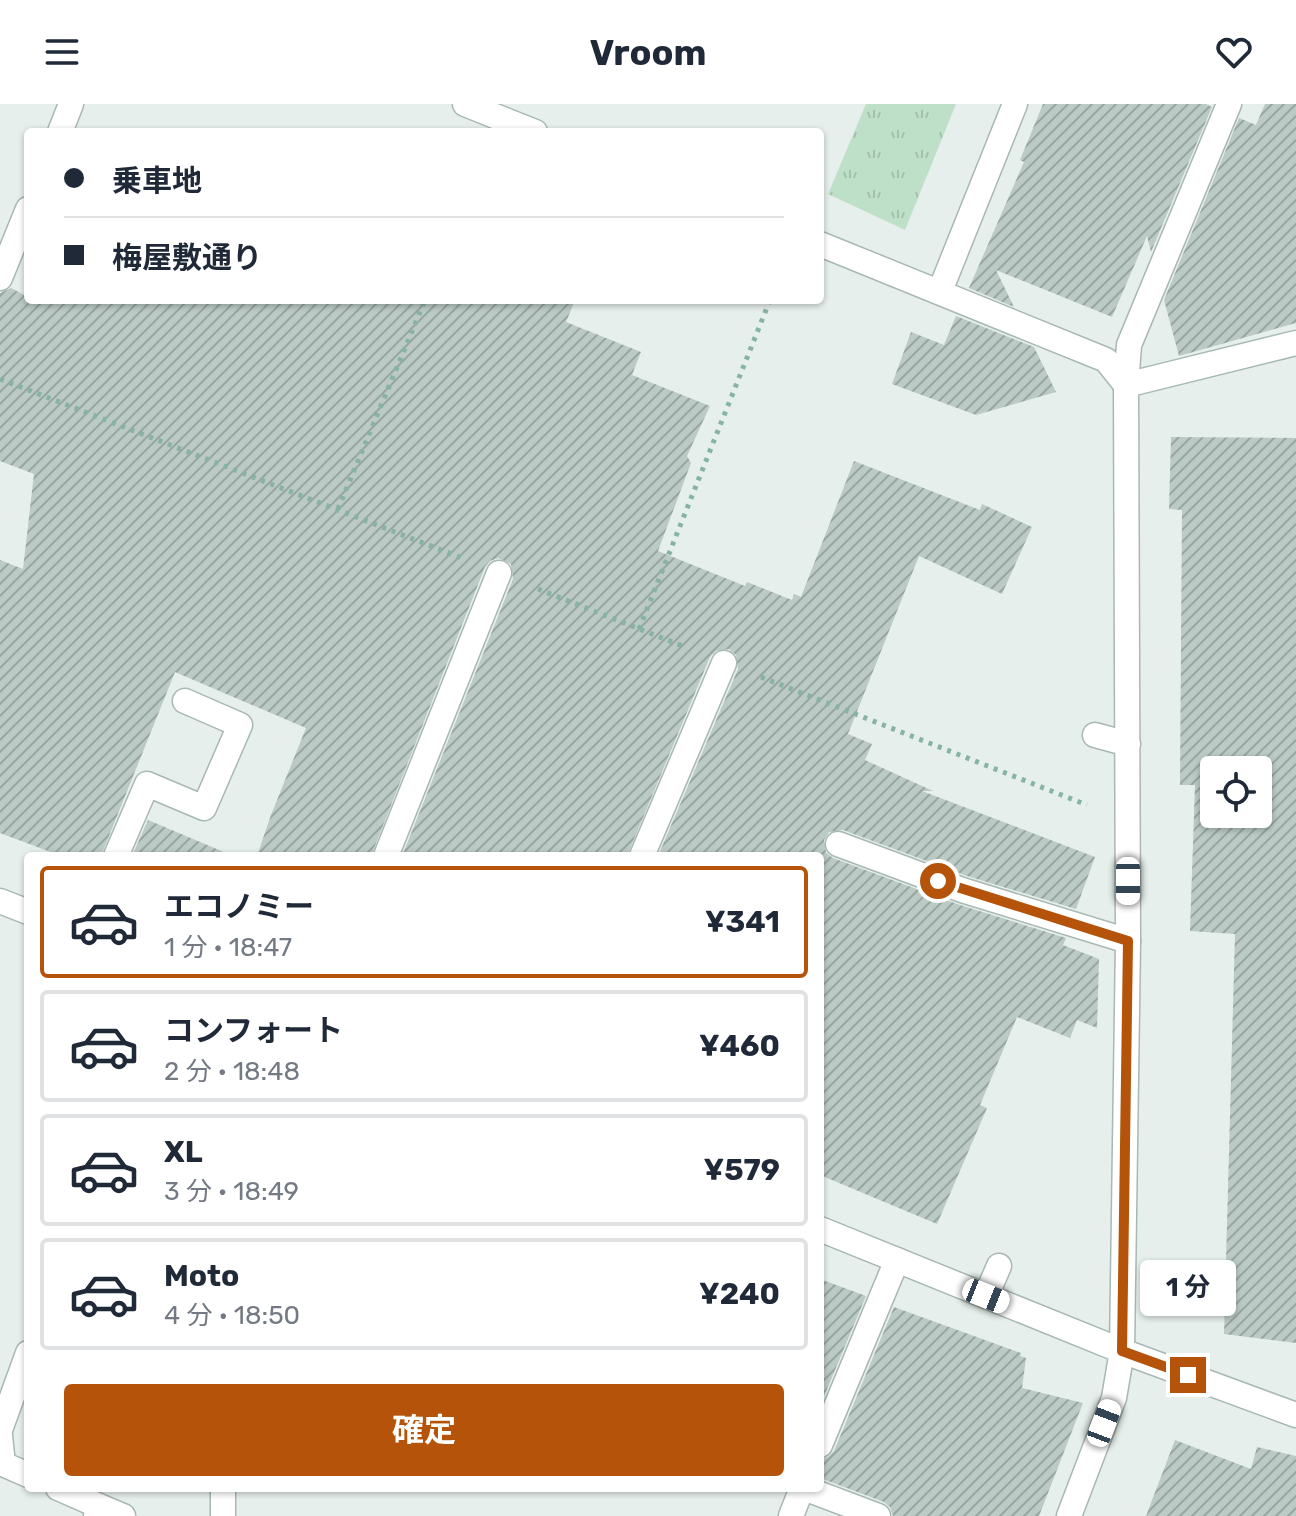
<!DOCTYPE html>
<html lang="ja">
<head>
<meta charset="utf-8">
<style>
	body { margin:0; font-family:Rubik,"Noto Sans JP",sans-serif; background:#f6f6f7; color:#1f2937; height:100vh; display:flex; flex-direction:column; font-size:30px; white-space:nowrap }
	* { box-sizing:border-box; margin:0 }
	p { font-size:26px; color:#747a83 }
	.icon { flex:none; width:44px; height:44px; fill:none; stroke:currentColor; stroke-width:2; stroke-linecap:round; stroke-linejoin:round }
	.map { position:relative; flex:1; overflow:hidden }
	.side { position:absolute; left:24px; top:748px; width:800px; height:640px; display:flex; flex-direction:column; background:#fff; border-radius:8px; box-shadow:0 2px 6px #0004 }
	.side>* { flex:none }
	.hud { position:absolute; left:24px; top:24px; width:800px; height:176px; border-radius:8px; box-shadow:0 2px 6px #0004; display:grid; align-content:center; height:176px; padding:0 40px; background:#fff }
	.controls { position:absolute; left:1200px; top:652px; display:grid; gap:16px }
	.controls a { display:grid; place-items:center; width:72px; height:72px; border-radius:8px; background:#fff; box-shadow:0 2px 6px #0004; font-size:40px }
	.end { position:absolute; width:36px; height:36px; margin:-18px; border:10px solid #b45309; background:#fff; box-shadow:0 0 0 4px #fff }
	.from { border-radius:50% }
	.bubble { position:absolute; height:56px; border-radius:8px; background:#fff; box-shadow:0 2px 6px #0004; font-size:26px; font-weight:700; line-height:56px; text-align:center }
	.car { position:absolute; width:24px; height:48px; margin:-24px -12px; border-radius:10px; box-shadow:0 0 6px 2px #0007; background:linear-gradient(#fff 24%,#345 0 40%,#fff 0 76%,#345 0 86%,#fff 0) }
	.hud b { display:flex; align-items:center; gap:28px; height:76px; font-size:30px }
	.hud b+b { border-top:2px solid #e0e1e3 }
	.hud i { width:20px; height:20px; background:#1f2937 }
	ul { padding:14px 0 0; list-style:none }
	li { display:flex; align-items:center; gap:24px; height:112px; margin:0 16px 12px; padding:0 24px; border:4px solid #e0e1e3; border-radius:8px }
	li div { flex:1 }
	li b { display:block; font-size:30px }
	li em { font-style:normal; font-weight:700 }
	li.current { border-color:#b45309 }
	li>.icon { width:72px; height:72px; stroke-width:1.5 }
	.primary-button { display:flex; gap:16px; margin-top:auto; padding:16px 40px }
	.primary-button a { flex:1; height:92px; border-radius:8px; background:#b45309; color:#fff; font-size:32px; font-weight:700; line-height:92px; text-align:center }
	header { display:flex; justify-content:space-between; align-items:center; height:104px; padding:0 40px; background:#fff; font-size:36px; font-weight:700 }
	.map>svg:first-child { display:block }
	.park { fill:url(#park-tufts) }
	.building { fill:url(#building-hatch); fill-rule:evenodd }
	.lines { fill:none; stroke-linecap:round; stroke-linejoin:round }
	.service-casing { stroke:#a8b8b2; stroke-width:27 }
	.minor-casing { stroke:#a8b8b2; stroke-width:27 }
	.path { stroke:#86b3a5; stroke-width:5; stroke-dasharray:4 6; stroke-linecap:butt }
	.service { stroke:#fff; stroke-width:24 }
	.minor { stroke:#fff; stroke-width:24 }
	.route { stroke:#b45309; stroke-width:10 }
</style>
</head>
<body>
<header><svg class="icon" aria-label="menu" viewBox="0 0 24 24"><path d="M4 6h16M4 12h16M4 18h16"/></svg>Vroom<svg class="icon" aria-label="heart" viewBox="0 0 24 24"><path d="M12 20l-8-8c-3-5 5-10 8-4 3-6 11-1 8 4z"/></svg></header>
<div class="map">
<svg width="1296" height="1412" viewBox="0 0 1296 1412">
	<defs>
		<pattern id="park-tufts" width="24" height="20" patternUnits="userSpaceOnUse" patternTransform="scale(2)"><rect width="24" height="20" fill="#bfe0c8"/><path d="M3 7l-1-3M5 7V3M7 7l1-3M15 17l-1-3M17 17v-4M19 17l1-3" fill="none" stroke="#a4c1ad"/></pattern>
		<pattern id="building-hatch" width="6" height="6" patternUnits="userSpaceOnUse" patternTransform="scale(2)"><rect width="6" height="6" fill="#bbcac4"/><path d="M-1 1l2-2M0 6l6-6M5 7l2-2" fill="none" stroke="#98a6a0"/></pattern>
	</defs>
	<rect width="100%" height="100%" fill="#e6efeb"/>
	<path class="park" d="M866,0H956L905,126L828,90Z"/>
	<g class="building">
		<path d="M1043,0H1206L1212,3L1151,148L1147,132L1112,213L996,166L1014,203L969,184L1024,58L1020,56Z"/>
		<path d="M1265,0H1296V219L1179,252L1164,196L1239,14L1256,21Z"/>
		<path d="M11,184L28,193V196H575L566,218L641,248L632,271L710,302L687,352L691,359L658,447L745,482L747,478L792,496L794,490L801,493L854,357L980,406L982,400L1032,423L1002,490L919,452L848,630L872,640L865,656L933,687H922L1095,753L1076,805L967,772L843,726L829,728L824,736L826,749L833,754L957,800L1066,834L1063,841L1099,855L1097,924L1077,916L1070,934L1017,913L980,1001L987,1004L937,1120L820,1071V752H658L738,565L736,551L729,545L716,547L710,553L627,752H402L513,475L511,460L498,454L490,457L485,463L371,752H257L271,711L306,624L175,568L101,752H61L0,729V456L23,465L34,370L0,357V189Z"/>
		<path d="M956,212L1034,243L1056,288L976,311L892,280L911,228L944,241Z"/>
		<path d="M1171,333L1296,334V1239L1224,1230L1235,830L1190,827L1195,681H1180L1182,406L1169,405ZM1214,666H1258V710H1214Z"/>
		<path d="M148,716L231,751L230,752H132Z"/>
		<path d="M820,1175L866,1192L820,1302Z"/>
		<path d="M894,1203L1021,1249L1020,1252L1026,1254L1022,1284L1083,1299L1039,1412H893L890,1403L884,1398L820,1374V1356L828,1353L834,1347Z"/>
		<path d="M1175,1336L1251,1365L1257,1343L1296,1352V1412H1146Z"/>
	</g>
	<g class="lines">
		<g class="service-casing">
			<g id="service">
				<path d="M1095,631L1128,640"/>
				<path d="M838,740L962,786L1128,837"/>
				<path d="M116,752L147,680L204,704L240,621L185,597"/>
				<path d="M386,752L499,469"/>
				<path d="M642,752L724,559"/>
				<path d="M986,1192L999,1162"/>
				<path d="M0,1326L28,1249"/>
				<path d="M0,1332L3,1360L28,1371"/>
				<path d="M820,1341L897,1156"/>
				<path d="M58,1384L99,1402"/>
				<path d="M804,1384L878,1412"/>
				<path d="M96,1412L99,1402L123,1412"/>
				<path d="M791,1412L802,1384"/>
			</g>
		</g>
		<g class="minor-casing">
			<g id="minor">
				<path d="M465,0L535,28"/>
				<path d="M60,28L71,0"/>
				<path d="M820,140L1106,256L1126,281"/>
				<path d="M0,174L28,105"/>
				<path d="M940,187L1015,0"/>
				<path d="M1126,281L1296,239"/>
				<path d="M0,797L28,808"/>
				<path d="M820,1125L1122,1247L1296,1311"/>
				<path d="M223,1384V1412"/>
				<path d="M1069,1412L1114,1294L1122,1247L1128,837L1126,281L1129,241L1229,0"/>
			</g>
		</g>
		<g class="path">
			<path d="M0,275L462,454"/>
			<path d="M338,405L425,196"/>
			<path d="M538,485L685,543"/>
			<path d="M639,525L770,196"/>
			<path d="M761,573L1087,701"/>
		</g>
		<use href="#service" class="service"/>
		<use href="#minor" class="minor"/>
	</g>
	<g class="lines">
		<path class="route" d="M938,777L1128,837L1122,1247L1188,1271"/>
	</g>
</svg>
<div class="controls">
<a><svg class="icon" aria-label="locate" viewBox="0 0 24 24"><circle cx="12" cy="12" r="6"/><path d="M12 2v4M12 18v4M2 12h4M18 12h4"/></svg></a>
</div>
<i class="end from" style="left:938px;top:777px"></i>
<i class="end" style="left:1188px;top:1271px"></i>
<div class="bubble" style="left:1140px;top:1156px;width:96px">1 分</div>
<i class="car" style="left:1128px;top:777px;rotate:180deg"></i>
<i class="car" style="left:986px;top:1192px;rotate:112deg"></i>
<i class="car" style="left:1104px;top:1319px;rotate:21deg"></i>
<div class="hud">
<b><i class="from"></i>乗車地</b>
<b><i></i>梅屋敷通り</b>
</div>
<section class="side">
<ul>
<li class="current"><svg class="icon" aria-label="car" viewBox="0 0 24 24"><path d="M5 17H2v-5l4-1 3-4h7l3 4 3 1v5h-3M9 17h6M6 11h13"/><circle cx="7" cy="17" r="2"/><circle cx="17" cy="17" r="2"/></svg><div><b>エコノミー</b><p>1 分 · 18:47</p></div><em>¥341</em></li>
<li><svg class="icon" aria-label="car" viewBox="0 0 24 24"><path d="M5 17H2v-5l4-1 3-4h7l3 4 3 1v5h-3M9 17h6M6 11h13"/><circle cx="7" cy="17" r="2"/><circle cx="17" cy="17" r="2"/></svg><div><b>コンフォート</b><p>2 分 · 18:48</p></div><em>¥460</em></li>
<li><svg class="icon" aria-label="car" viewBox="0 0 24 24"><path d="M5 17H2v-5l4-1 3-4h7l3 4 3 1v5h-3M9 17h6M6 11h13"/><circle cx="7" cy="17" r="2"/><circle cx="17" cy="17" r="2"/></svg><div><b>XL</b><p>3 分 · 18:49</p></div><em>¥579</em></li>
<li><svg class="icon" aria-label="car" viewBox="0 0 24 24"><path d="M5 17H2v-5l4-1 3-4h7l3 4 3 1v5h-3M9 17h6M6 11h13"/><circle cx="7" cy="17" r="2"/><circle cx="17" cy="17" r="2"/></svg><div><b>Moto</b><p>4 分 · 18:50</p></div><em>¥240</em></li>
</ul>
<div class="primary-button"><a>確定</a></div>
</section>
</div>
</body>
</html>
